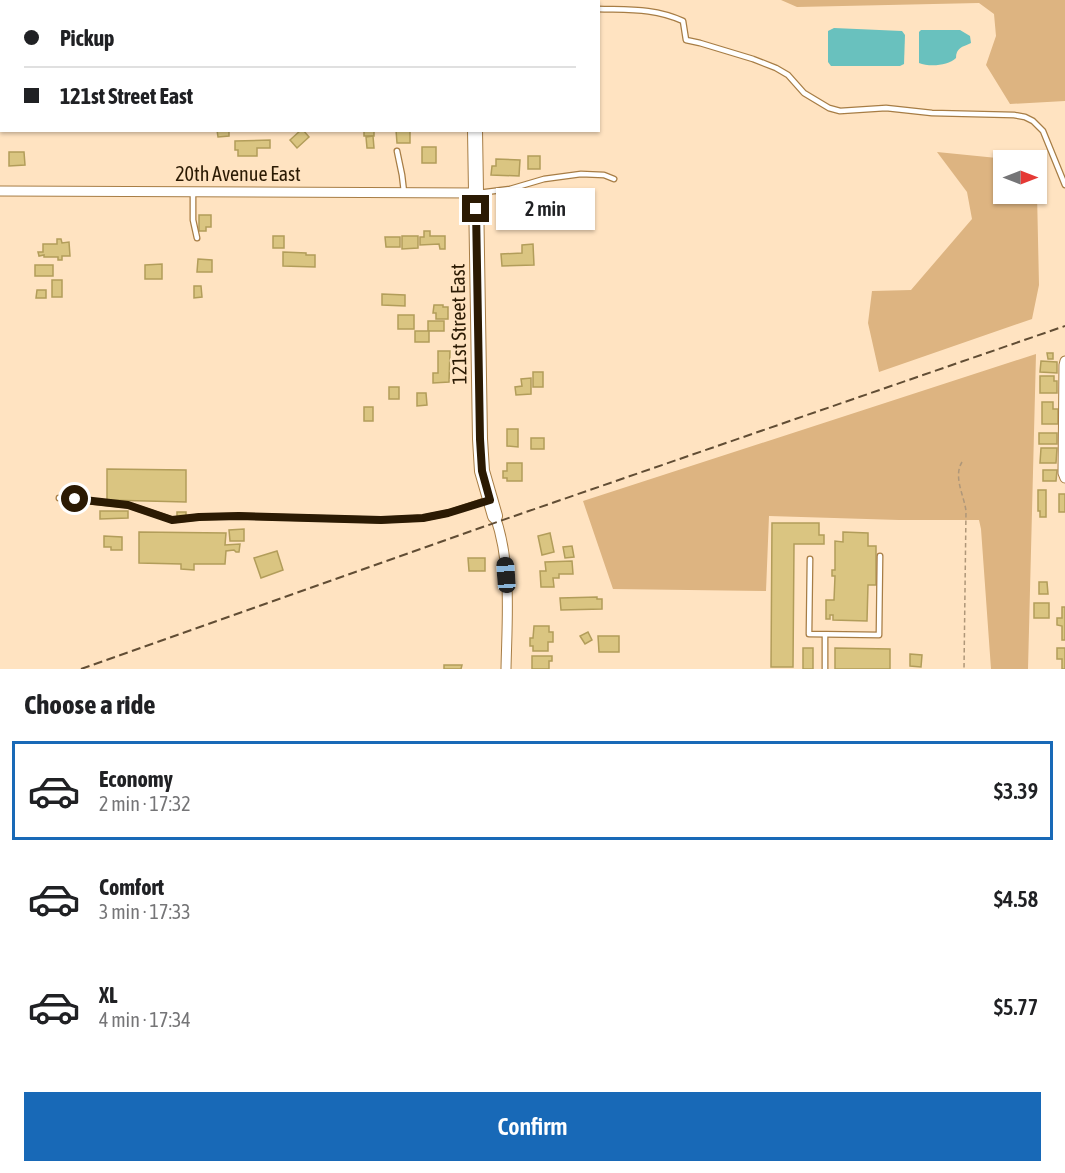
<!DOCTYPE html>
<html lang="en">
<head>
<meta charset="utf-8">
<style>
	body { margin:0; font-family:"Asap Condensed",sans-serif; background:#f6f6f6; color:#202124; height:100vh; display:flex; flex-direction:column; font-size:22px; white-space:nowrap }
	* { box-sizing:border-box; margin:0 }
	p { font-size:20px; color:#757577 }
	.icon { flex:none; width:33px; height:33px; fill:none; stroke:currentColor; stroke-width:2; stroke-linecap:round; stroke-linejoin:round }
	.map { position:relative; height:669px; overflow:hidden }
	.side { display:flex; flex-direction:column; background:#fff; flex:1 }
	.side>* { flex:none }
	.top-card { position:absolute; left:0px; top:0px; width:600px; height:132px; box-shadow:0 2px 4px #0004; display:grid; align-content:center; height:132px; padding:0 24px; background:#fff }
	.needle { width:39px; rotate:90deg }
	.tools { position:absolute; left:993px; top:150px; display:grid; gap:12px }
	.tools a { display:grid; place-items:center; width:54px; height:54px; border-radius:0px; background:#fff; box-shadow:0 2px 4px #0004; font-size:30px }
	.end { position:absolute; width:27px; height:27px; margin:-14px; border:8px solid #2b1a03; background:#fff; box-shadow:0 0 0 3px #fff }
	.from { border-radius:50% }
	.bubble { position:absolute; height:42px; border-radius:0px; background:#fff; box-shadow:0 2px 4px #0004; font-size:20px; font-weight:600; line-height:42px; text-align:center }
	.car { position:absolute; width:18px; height:36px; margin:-18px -9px; border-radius:8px; box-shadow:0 0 4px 2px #0007; background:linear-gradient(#222 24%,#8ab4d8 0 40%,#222 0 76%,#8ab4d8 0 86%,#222 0) }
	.top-card b { display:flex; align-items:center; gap:21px; height:57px; font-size:22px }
	.top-card b+b { border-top:2px solid #e0e0e0 }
	.top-card i { width:15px; height:15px; background:#202124 }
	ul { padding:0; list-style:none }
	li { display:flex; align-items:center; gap:18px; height:99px; margin:0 12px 9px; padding:0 12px; border:3px solid transparent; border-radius:0px }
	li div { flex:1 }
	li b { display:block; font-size:22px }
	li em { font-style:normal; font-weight:600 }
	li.selected { border-color:#1869b7 }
	li>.icon { width:54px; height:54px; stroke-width:1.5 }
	h2 { padding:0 24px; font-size:27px; line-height:72px }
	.primary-button { display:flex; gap:12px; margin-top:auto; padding:12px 24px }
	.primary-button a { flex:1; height:69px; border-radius:0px; background:#1869b7; color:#fff; font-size:24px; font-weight:600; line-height:69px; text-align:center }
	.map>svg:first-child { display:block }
	.green { fill:#ddb481 }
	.water { fill:#69c1be }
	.building { fill:#dac581; stroke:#b29d5a; stroke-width:1.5 }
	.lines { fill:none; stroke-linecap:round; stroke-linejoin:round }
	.lane-casing { stroke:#a77d45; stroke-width:7 }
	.street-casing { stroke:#a77d45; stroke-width:11 }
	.secondary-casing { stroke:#a77d45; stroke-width:16 }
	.path { stroke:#af9779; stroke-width:1.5; stroke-dasharray:4.5 3; stroke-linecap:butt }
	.lane { stroke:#fff; stroke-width:4.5 }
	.street { stroke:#fff; stroke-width:9 }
	.secondary { stroke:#fff; stroke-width:14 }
	.rail { stroke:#614d34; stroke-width:2; stroke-dasharray:9 4.5; stroke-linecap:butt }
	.route { stroke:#2b1a03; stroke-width:8 }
	.labels { text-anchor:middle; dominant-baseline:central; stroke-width:5; stroke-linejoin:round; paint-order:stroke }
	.street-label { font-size:20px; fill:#2b1a03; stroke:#ffe3c1 }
</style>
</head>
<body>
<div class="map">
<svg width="1065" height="669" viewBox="0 0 1065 669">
	<rect width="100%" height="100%" fill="#ffe3c1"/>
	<g class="green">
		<path d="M781,0H1065V101L1010,104L986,65L996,36L994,14L979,3L797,7Z"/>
		<path d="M937,152L1017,160H1004V194L1037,193L1039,285L1032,319L879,372L868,323L872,291L911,290L972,219L967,192Z"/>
		<path d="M1036,354L1028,669H991L981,529L979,520H899L769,516L766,591L613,589L583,501Z"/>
	</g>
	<g class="water">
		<path d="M834,28L902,31L905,35L904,64L900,66H831L828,62V31Z"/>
		<path d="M921,30H960L970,36L971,43C962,47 956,48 956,58C948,66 929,67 919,63V32Z"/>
	</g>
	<g class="building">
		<path d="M217,130H229V136L218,137Z"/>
		<path d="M301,130H303L309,137L297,148L290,140Z"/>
		<rect x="364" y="130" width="10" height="6"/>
		<path d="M396,130H410V143H397Z"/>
		<path d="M373,136L374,148H367L366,137Z"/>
		<path d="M270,140V148H257V156H238V150H235V141Z"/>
		<rect x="422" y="147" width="14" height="16"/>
		<path d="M9,152H24L25,165L9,166Z"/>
		<rect x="528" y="156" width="12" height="13"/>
		<path d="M496,159L520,160L519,176L491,175L492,166H496Z"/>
		<rect x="573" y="193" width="19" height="14"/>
		<path d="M534,204H541L540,221H532V219L528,218V207H534Z"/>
		<path d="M199,215H211V227H206V231H199Z"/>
		<path d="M424,231H430V236H445V249H440L439,244L420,245V237H424Z"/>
		<rect x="273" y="236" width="11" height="12"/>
		<path d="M402,236H418V248L402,249Z"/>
		<path d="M385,237H400V247H386Z"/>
		<path d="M57,239H61L62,243L69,242L70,256H62V260H58V257H44V255L39,256L38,252H43V244H57Z"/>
		<path d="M533,244L534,265L502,266L501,254L522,253V245Z"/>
		<path d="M283,252L306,253V255H315V267L283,266Z"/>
		<path d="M198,259L212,260V272H197Z"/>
		<path d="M162,264V279H145V265Z"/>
		<rect x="35" y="265" width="18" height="11"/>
		<rect x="52" y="280" width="10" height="17"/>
		<path d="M194,286H201L202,297L194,298Z"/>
		<path d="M37,290H46V298H36Z"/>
		<path d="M382,294L405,295V306L382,305Z"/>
		<path d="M434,305H443V307H448V319H436V313H433Z"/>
		<rect x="398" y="315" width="16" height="14"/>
		<rect x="428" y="321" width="16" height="10"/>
		<rect x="415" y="331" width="14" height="11"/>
		<path d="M438,351H450L449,382L433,383V373H438Z"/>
		<path d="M1047,353H1053V359H1048Z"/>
		<path d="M1041,361L1057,362V373L1040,372Z"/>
		<rect x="533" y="372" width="10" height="15"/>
		<path d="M1040,376H1054V381H1057V393H1040Z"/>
		<path d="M531,378V394L516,395L515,387L522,386L521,379Z"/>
		<rect x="389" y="387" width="10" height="12"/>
		<path d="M417,393H426L427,405L417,406Z"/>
		<path d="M1042,402H1053V409H1058V424H1042Z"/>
		<rect x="364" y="407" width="9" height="14"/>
		<path d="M507,429H518V447L507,446Z"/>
		<rect x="1039" y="433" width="18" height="11"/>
		<rect x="531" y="438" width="13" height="11"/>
		<path d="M1041,448H1057L1056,463H1040Z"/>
		<path d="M507,463H522V481H507V478H503V471H507Z"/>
		<path d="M107,469L186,470V502L107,500Z"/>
		<path d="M1043,470H1057L1056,481H1043Z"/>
		<path d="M1038,490H1046V517H1040V511H1038Z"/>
		<rect x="1059" y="494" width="6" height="18"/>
		<path d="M100,511H128V518L100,519Z"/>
		<path d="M177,512H186V517L177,518Z"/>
		<path d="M772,523H819V535H824V544H794L793,667H771Z"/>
		<path d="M244,529V541H230L229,530Z"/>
		<path d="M139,532L226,533L225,545L240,544L239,552H236L234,550L226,551L225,564H194V570L181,569V564L139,563Z"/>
		<path d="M843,532L868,533V546H876V585H868L867,621L833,620V615H830V619H826V600H834L835,576H832V570H835V541L843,542Z"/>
		<path d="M550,533L554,552L542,555L538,536Z"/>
		<path d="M104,536L122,537V550H111V547H104Z"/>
		<path d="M572,546L574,557L565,558L563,547Z"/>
		<path d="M277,551L283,570L261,578L254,558Z"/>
		<path d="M468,558H485V571H469Z"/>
		<path d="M572,561L573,574H559V578H553L554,587H541L540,571H546L545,562Z"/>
		<path d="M1039,582H1047L1048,594H1039Z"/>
		<path d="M597,597V599H602V609L561,610L560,598Z"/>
		<rect x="1034" y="603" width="15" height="15"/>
		<path d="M1062,607H1065V640H1062V626L1057,625V618H1062Z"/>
		<path d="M534,626H549V632H553V642H548V651H533V646H530V638H533Z"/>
		<path d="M588,632L592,640L585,644L580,636Z"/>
		<path d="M598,636H619V652H599Z"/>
		<rect x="803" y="648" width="10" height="21"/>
		<path d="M835,648L890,649V669H835Z"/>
		<path d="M1057,648H1065V669H1062V659H1057Z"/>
		<path d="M910,654L922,655L921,667L910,666Z"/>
		<path d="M532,656H552V661H549V669H532Z"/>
		<path d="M444,665H462L461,669H444Z"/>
	</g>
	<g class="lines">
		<g class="lane-casing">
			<g id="lane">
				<path d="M25,0L26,2"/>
				<path d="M598,9C630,10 654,8 683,21L686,40L700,43L753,59L776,68L788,75L804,93L829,108L840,111L886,108L932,113L1014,115L1025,117L1033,121L1043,131L1065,185"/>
				<path d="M397,151L402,175L404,192"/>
				<path d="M193,191V220L197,238"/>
				<path d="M478,193L510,189L544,179L581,174L604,175L614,179"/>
				<path d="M59,498L128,505L173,520L199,517L239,516L381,520L423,518L448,513L487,500"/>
				<path d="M810,559L809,634L879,635L880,556"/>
				<path d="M825,669V635"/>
			</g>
		</g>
		<g class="street-casing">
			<g id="street">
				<path d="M0,191L476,193"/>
				<path d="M1065,361L1064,365L1063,473L1065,478"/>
				<path d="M495,516C512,565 507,618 506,669"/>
			</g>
		</g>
		<g class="secondary-casing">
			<g id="secondary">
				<path d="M473,0V2"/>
				<path d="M84,2L86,0"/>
				<path d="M0,59L2,58"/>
				<path d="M475,130L480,439L482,471L495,516"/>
			</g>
		</g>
		<path class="path" d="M962,462C953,477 964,495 966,511L964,669"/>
		<use href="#lane" class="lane"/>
		<use href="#street" class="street"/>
		<use href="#secondary" class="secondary"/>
		<path class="rail" d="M81,669L497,522L1065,326"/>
	</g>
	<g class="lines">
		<path class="route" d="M75,499L128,505L172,520L199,517L239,516L381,520L423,518L448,513L490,500L482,471L480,439L476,209"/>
	</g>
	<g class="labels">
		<g class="street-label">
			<text x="238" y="173">20th Avenue East</text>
			<text transform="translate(458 324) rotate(-91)">121st Street East</text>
		</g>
	</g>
</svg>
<div class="tools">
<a><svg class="needle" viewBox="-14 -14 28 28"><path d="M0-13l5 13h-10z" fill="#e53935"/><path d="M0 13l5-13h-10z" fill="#757577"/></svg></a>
</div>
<i class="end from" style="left:75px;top:499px"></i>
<i class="end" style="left:476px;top:209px"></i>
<div class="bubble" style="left:496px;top:188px;width:99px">2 min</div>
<i class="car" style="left:506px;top:575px;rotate:356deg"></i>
<div class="top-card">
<b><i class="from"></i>Pickup</b>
<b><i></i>121st Street East</b>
</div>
</div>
<section class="side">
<h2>Choose a ride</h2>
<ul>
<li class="selected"><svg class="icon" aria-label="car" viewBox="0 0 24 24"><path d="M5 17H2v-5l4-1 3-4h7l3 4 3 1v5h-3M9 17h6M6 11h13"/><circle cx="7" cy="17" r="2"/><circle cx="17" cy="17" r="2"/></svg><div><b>Economy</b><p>2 min · 17:32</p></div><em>$3.39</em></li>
<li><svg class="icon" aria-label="car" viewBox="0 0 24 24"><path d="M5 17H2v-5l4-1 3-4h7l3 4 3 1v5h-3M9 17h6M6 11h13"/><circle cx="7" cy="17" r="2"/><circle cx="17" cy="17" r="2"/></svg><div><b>Comfort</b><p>3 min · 17:33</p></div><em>$4.58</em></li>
<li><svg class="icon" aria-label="car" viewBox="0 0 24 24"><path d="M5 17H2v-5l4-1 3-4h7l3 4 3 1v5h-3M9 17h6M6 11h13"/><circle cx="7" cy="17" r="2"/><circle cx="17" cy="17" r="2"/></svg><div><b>XL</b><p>4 min · 17:34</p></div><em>$5.77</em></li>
</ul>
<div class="primary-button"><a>Confirm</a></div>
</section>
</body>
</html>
